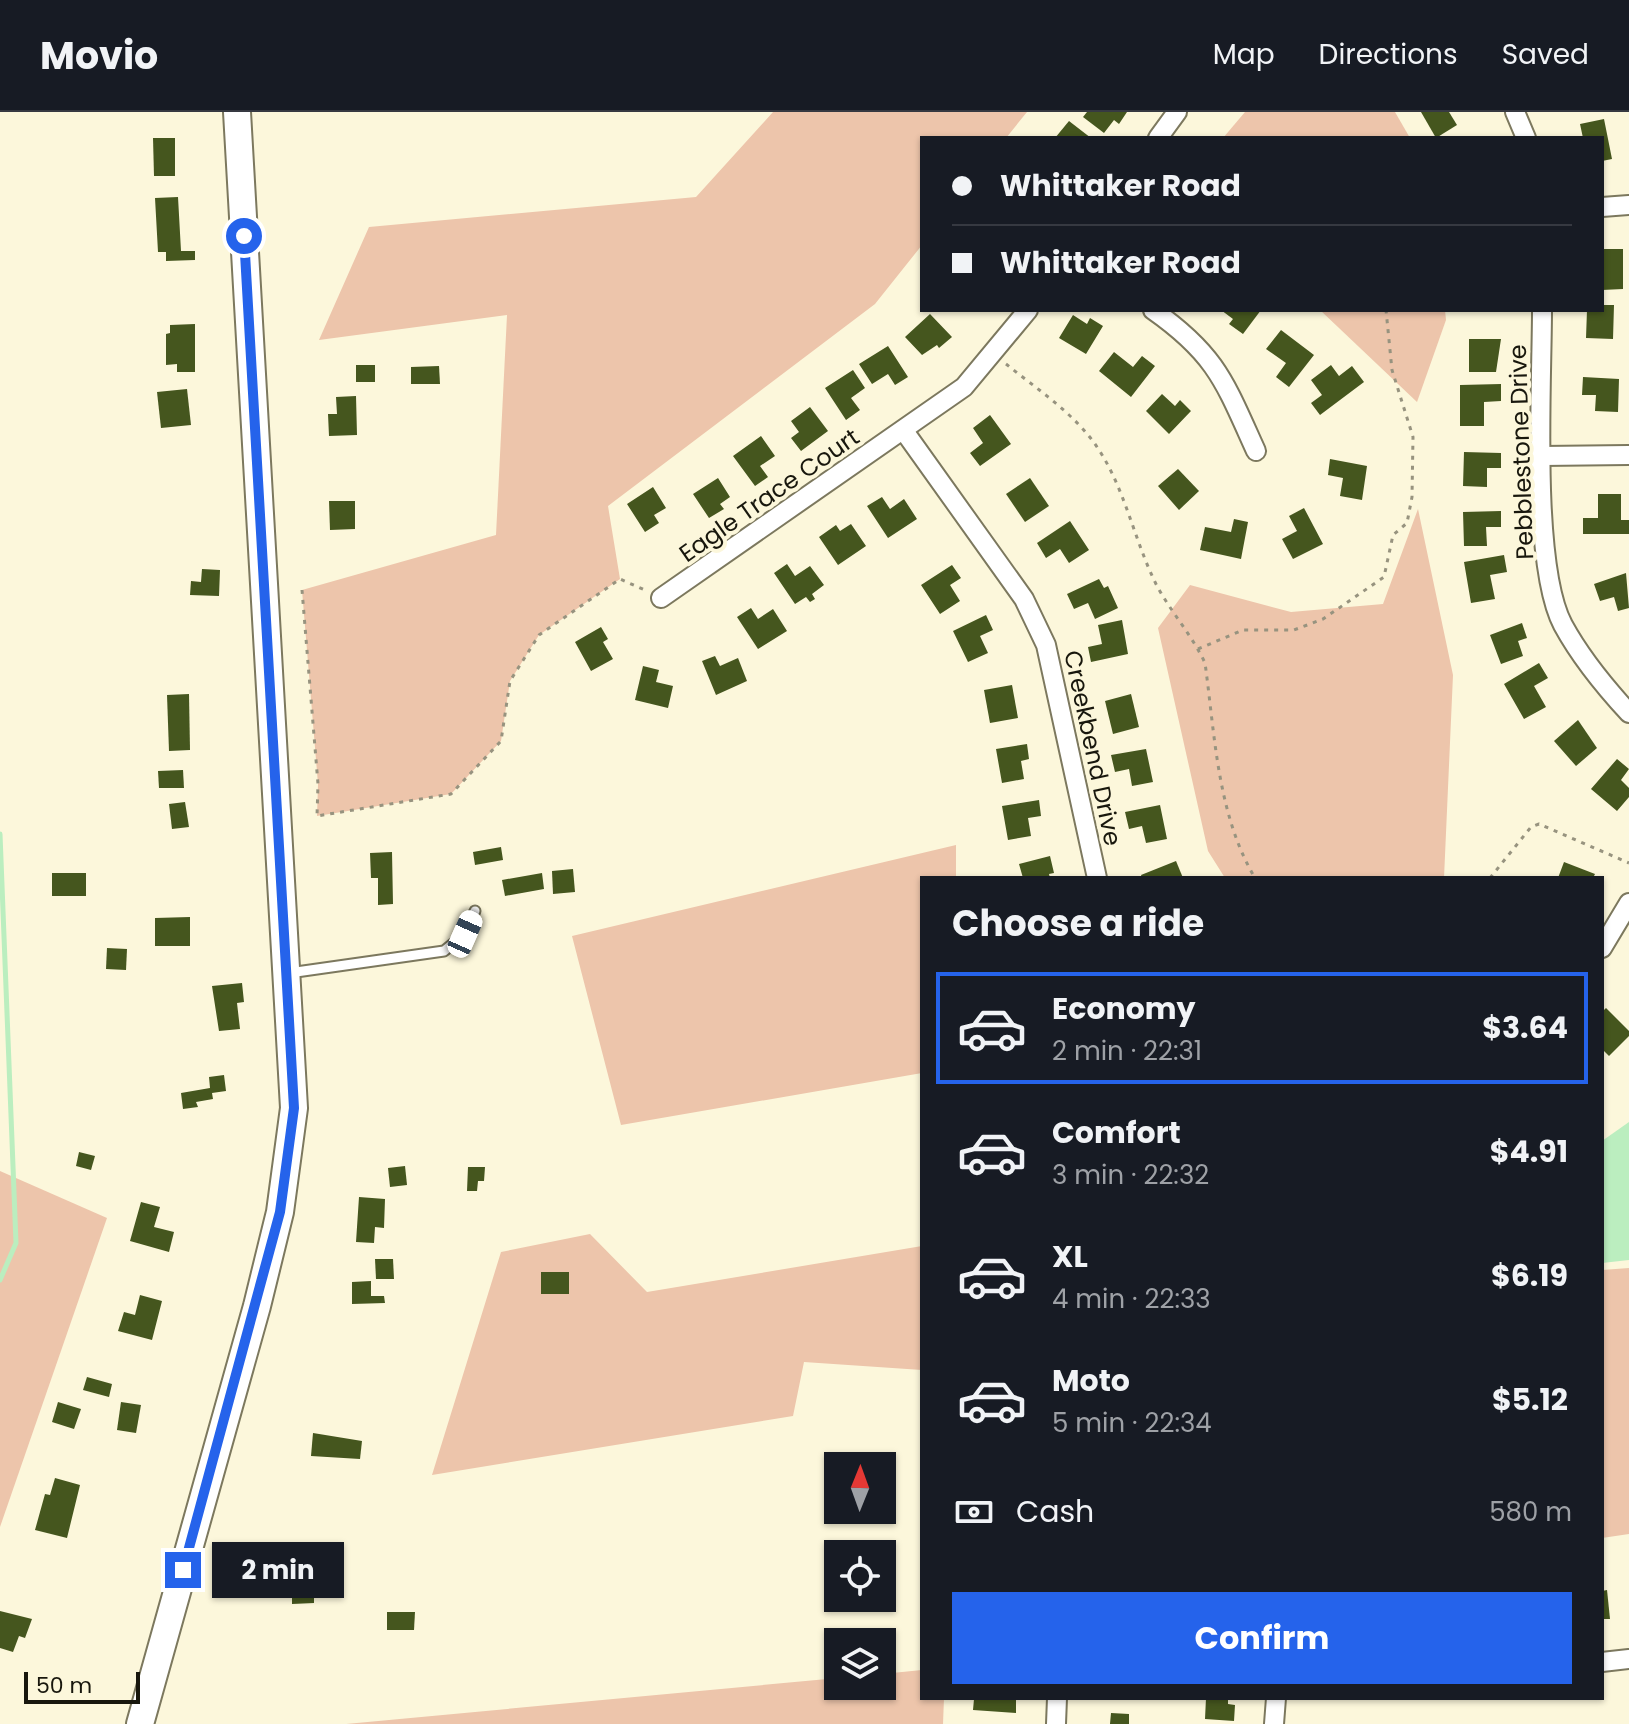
<!DOCTYPE html>
<html lang="en">
<head>
<meta charset="utf-8">
<style>
	body { margin:0; font-family:Poppins,sans-serif; background:#20242c; color:#f1f3f6; height:100vh; display:flex; flex-direction:column; font-size:30px; white-space:nowrap }
	* { box-sizing:border-box; margin:0 }
	p { font-size:26px; color:#9ea1a6 }
	.icon { flex:none; width:44px; height:44px; fill:none; stroke:currentColor; stroke-width:2; stroke-linecap:round; stroke-linejoin:round }
	.map { position:relative; flex:1; overflow:hidden }
	.sheet { position:absolute; left:920px; top:764px; width:684px; height:824px; display:flex; flex-direction:column; background:#171b24; border-radius:0px; box-shadow:0 2px 6px #0004 }
	.sheet>* { flex:none }
	.top-card { position:absolute; left:920px; top:24px; width:684px; height:176px; border-radius:0px; box-shadow:0 2px 6px #0004; display:grid; align-content:center; height:176px; padding:0 32px; background:#171b24 }
	.needle { width:52px; rotate:1deg }
	.fabs { position:absolute; left:824px; top:1340px; display:grid; gap:16px }
	.fabs a { display:grid; place-items:center; width:72px; height:72px; border-radius:0px; background:#171b24; box-shadow:0 2px 6px #0004; font-size:40px }
	.scale { position:absolute; left:24px; bottom:20px; width:116px; box-sizing:border-box; padding-left:8px; border:4px solid #18170d; border-top:0; font-size:22px; line-height:28px; white-space:nowrap; color:#18170d; -webkit-text-stroke:6px #fcf7db; paint-order:stroke }
	.end { position:absolute; width:36px; height:36px; margin:-18px; border:10px solid #2563eb; background:#fff; box-shadow:0 0 0 4px #fff }
	.from { border-radius:50% }
	.bubble { position:absolute; height:56px; border-radius:0px; background:#171b24; box-shadow:0 2px 6px #0004; font-size:26px; font-weight:700; line-height:56px; text-align:center }
	.car { position:absolute; width:24px; height:48px; margin:-24px -12px; border-radius:10px; box-shadow:0 0 6px 2px #0007; background:linear-gradient(#fff 24%,#345 0 40%,#fff 0 76%,#345 0 86%,#fff 0) }
	.top-card b { display:flex; align-items:center; gap:28px; height:76px; font-size:30px }
	.top-card b+b { border-top:2px solid #363941 }
	.top-card i { width:20px; height:20px; background:#f1f3f6 }
	ul { padding:0; list-style:none }
	li { display:flex; align-items:center; gap:24px; height:112px; margin:0 16px 12px; padding:0 16px; border:4px solid transparent; border-radius:0px }
	li div { flex:1 }
	li b { display:block; font-size:30px }
	li em { font-style:normal; font-weight:700 }
	li.current { border-color:#2563eb }
	li>.icon { width:72px; height:72px; stroke-width:1.5 }
	h2 { padding:0 32px; font-size:36px; line-height:96px }
	.pay { display:flex; align-items:center; gap:20px; height:88px; padding:0 32px; font-size:30px }
	.pay p { margin-inline-start:auto }
	.button { display:flex; gap:16px; margin-top:auto; padding:16px 32px }
	.button a { flex:1; height:92px; border-radius:0px; background:#2563eb; color:#fff; font-size:32px; font-weight:700; line-height:92px; text-align:center }
	header { display:flex; align-items:center; gap:48px; box-sizing:border-box; height:112px; padding:0 40px; background:#171b24; border-bottom:2px solid #363941 }
	header strong { font-size:38px }
	nav { display:flex; gap:44px; margin-inline-start:auto; font-size:28px }
	.map>svg:first-child { display:block }
	.green { fill:#edc5ab }
	.water { fill:#bbeebf }
	.lines { fill:none; stroke-linecap:round; stroke-linejoin:round }
	.stream { stroke:#bbeebf; stroke-width:5 }
	.building { fill:#45561e }
	.lane-casing { stroke:#7c785e; stroke-width:13 }
	.street-casing { stroke:#7c785e; stroke-width:22 }
	.secondary-casing { stroke:#7c785e; stroke-width:30 }
	.path { stroke:#97937f; stroke-width:3; stroke-dasharray:4 6; stroke-linecap:butt }
	.lane { stroke:#fff; stroke-width:9 }
	.street { stroke:#fff; stroke-width:18 }
	.secondary { stroke:#fff; stroke-width:26 }
	.route { stroke:#2563eb; stroke-width:10 }
	.labels { text-anchor:middle; dominant-baseline:central; stroke-width:8; stroke-linejoin:round; paint-order:stroke }
	.street-label { font-size:24px; fill:#18170d; stroke:#fcf7db }
</style>
</head>
<body>
<header>
<strong>Movio</strong>
<nav><a>Map</a><a>Directions</a><a>Saved</a></nav>
</header>
<div class="map">
<svg width="1629" height="1612" viewBox="0 0 1629 1612">
	<rect width="100%" height="100%" fill="#fcf7db"/>
	<g class="green">
		<path d="M773,0H1027L1006,26H922V133L875,192L608,394L620,467L539,523L510,569L501,629L451,682L317,704L318,672L302,478L496,423L507,203L319,228L369,115L696,85Z"/>
		<path d="M1245,0H1395L1410,26H1223Z"/>
		<path d="M1320,198H1445L1446,208L1417,290Z"/>
		<path d="M1418,397L1453,563L1444,766H1225L1208,739L1158,516L1190,473L1291,500L1383,492Z"/>
		<path d="M956,733V766H922V961L621,1013L572,824Z"/>
		<path d="M0,1059L107,1106L0,1415Z"/>
		<path d="M590,1122L647,1180L922,1134V1258L804,1250L793,1304L432,1363L501,1140Z"/>
		<path d="M1629,1156V1422L1602,1426V1158Z"/>
		<path d="M922,1558V1586H944L943,1612H346L838,1566V1574H882V1562Z"/>
	</g>
	<path class="water" d="M1629,1010V1148L1602,1151V1029Z"/>
	<g class="lines">
		<path class="stream" d="M0,722L16,1131L0,1168"/>
	</g>
	<g class="building">
		<path d="M1087,0H1127L1119,12L1114,8L1104,21L1083,5Z"/>
		<path d="M1421,0H1449L1457,13L1436,26Z"/>
		<path d="M1604,7L1612,47L1602,49V26H1583L1580,12Z"/>
		<path d="M1069,9L1091,26H1055Z"/>
		<path d="M153,26H175V64H154Z"/>
		<path d="M178,85L181,139H195V148L166,149V140H158L155,86Z"/>
		<path d="M1602,137H1623V177L1602,178Z"/>
		<path d="M1602,193H1614L1613,227L1586,226L1587,198H1602Z"/>
		<path d="M1221,198H1261L1243,222L1229,212L1233,207Z"/>
		<path d="M930,202L952,225L939,236L937,233L922,243L905,225Z"/>
		<path d="M1073,203L1087,212L1090,206L1103,214L1086,242L1059,226Z"/>
		<path d="M195,212V260H177V252L166,253V222L170,221V213Z"/>
		<path d="M1281,218L1314,243L1289,275L1276,265L1286,251L1266,237Z"/>
		<path d="M1469,227H1501L1496,260H1469Z"/>
		<path d="M888,234L908,265L895,273L888,262L872,272L859,252Z"/>
		<path d="M1114,240L1133,255L1142,244L1155,254L1131,285L1099,259Z"/>
		<rect x="356" y="253" width="19" height="17"/>
		<path d="M1331,253L1339,264L1352,254L1364,270L1320,303L1311,291L1322,283L1311,268Z"/>
		<path d="M439,254L440,272H411V255Z"/>
		<path d="M853,258L865,276L851,286L860,298L846,308L825,276Z"/>
		<path d="M1583,265L1619,267L1618,300L1595,299L1596,283H1582Z"/>
		<path d="M1501,272V289L1484,290V314H1460V273Z"/>
		<path d="M187,277L191,313L161,316L157,280Z"/>
		<path d="M1162,282L1175,294L1180,288L1191,299L1169,322L1146,299Z"/>
		<path d="M356,284L357,323L329,324L328,302H337L336,285Z"/>
		<path d="M810,295L828,319L801,339L791,326L799,320L791,309Z"/>
		<path d="M990,303L1011,332L980,354L970,341L983,331L973,316Z"/>
		<path d="M761,324L775,344L760,354L768,365L755,374L733,344Z"/>
		<path d="M1464,340L1501,341V356H1487V375L1463,374Z"/>
		<path d="M1330,347L1367,354L1362,388L1340,384L1343,366L1328,363Z"/>
		<path d="M1178,357L1199,379L1179,398L1158,374Z"/>
		<path d="M718,366L730,385L720,392L724,397L709,406L693,382Z"/>
		<path d="M1030,366L1049,394L1025,410L1006,382Z"/>
		<path d="M653,375L666,396L654,403L659,411L645,420L627,392Z"/>
		<path d="M1598,382H1621V408H1629V422H1583V406H1598Z"/>
		<path d="M882,385L890,397L904,387L917,407L888,426L867,394Z"/>
		<path d="M329,389H355V417L330,418Z"/>
		<path d="M1304,396L1323,432L1293,447L1282,427L1297,419L1289,404Z"/>
		<path d="M1501,399V415H1486L1487,434H1464L1463,400Z"/>
		<path d="M1234,407L1248,410L1241,447L1200,438L1205,415L1231,420Z"/>
		<path d="M1070,409L1089,438L1069,451L1060,437L1046,446L1037,431Z"/>
		<path d="M851,412L866,434L838,453L819,425L836,413L840,419Z"/>
		<path d="M1504,443L1507,460L1490,463L1495,487L1471,491L1464,450Z"/>
		<path d="M787,452L795,464L810,454L824,473L812,482L815,487L810,490L806,485L795,492L774,461Z"/>
		<path d="M952,453L961,466L950,473L960,489L940,502L921,473Z"/>
		<path d="M202,457L220,458L219,484L190,483L191,469L201,470Z"/>
		<path d="M1626,461L1629,496L1618,499L1614,485L1600,489L1594,472Z"/>
		<path d="M1099,467L1104,476L1108,474L1118,496L1095,507L1088,491L1074,497L1067,482Z"/>
		<path d="M751,496L758,507L773,497L787,519L758,537L737,505Z"/>
		<path d="M986,503L993,518L980,524L988,541L968,550L953,519Z"/>
		<path d="M1122,508L1128,542L1091,550L1088,535L1102,532L1098,513Z"/>
		<path d="M1522,511L1527,526L1518,529L1523,544L1501,552L1490,523Z"/>
		<path d="M601,515L608,527L603,530L613,547L591,559L575,530Z"/>
		<path d="M715,544L720,554L738,546L747,569L716,583L702,549Z"/>
		<path d="M1539,551L1548,566L1534,574L1546,595L1524,607L1504,572Z"/>
		<path d="M643,554L659,558L656,570L673,574L668,596L635,588Z"/>
		<path d="M1012,573L1018,606L990,611L984,578Z"/>
		<path d="M189,582L190,638L169,639L167,583Z"/>
		<path d="M1131,582L1139,615L1113,622L1105,589Z"/>
		<path d="M1578,608L1597,636L1576,654L1554,629Z"/>
		<path d="M1027,632L1029,647L1021,649L1024,667L1002,671L996,637Z"/>
		<path d="M1146,637L1153,670L1132,674L1129,657L1115,660L1111,643Z"/>
		<path d="M1617,647L1629,657L1621,668L1629,676V685L1617,699L1591,677Z"/>
		<path d="M183,658L184,676H159L158,659Z"/>
		<path d="M1039,688L1041,704L1028,706L1031,724L1008,728L1002,694Z"/>
		<path d="M185,690L189,715L172,717L169,692Z"/>
		<path d="M1160,693L1167,727L1146,731L1142,714L1129,717L1125,700Z"/>
		<path d="M501,735L503,748L475,753L473,740Z"/>
		<path d="M392,740L393,792L378,793V766H371L370,741Z"/>
		<path d="M1050,744L1054,761L1049,762L1050,766H1023L1019,752Z"/>
		<path d="M1176,749L1183,766H1142L1141,763Z"/>
		<path d="M1564,750L1595,762L1593,766H1558Z"/>
		<path d="M573,757L575,780L553,782L552,759Z"/>
		<rect x="52" y="761" width="34" height="23"/>
		<path d="M542,761L544,777L505,784L502,768Z"/>
		<path d="M190,805V834H155V806Z"/>
		<path d="M107,836L127,837L126,858L106,857Z"/>
		<path d="M242,871L244,890L237,891L240,917L219,919L212,874Z"/>
		<path d="M1606,896L1629,919V924L1609,944L1602,937V900Z"/>
		<path d="M224,963L226,979L212,981L213,987L196,990L198,995L183,997L181,981L210,976L209,965Z"/>
		<path d="M79,1040L95,1044L91,1058L76,1054Z"/>
		<path d="M405,1054L407,1073L390,1075L388,1056Z"/>
		<path d="M468,1055H485L484,1069H478L477,1079H467Z"/>
		<path d="M359,1085L385,1087L384,1116L375,1115L374,1131L356,1130Z"/>
		<path d="M141,1090L160,1095L154,1115L174,1120L169,1140L130,1129Z"/>
		<path d="M375,1147H393L394,1167H376Z"/>
		<rect x="541" y="1160" width="28" height="22"/>
		<path d="M371,1169V1184H384L385,1191L352,1192V1170Z"/>
		<path d="M140,1183L162,1189L152,1228L118,1219L124,1200L135,1203Z"/>
		<path d="M87,1265L112,1272L109,1285L83,1278Z"/>
		<path d="M58,1290L81,1297L74,1317L52,1310Z"/>
		<path d="M121,1290L141,1293L136,1321L117,1318Z"/>
		<path d="M313,1321L362,1329L360,1347L311,1344Z"/>
		<path d="M55,1366L80,1373L67,1426L35,1418L45,1382L50,1383Z"/>
		<path d="M276,1433H298V1455H305V1467H269V1452H276Z"/>
		<path d="M292,1474H314V1491L292,1492Z"/>
		<path d="M1607,1478L1610,1507H1602V1479Z"/>
		<path d="M0,1499L32,1507L25,1526L19,1524L13,1540L0,1536Z"/>
		<path d="M387,1500H415L414,1518H387Z"/>
		<path d="M1016,1586V1601L973,1598L974,1587Z"/>
		<path d="M1206,1586H1228V1592L1235,1593L1234,1609L1205,1607Z"/>
		<path d="M1111,1601L1129,1602V1612H1110Z"/>
	</g>
	<g class="lines">
		<g class="lane-casing">
			<path id="lane" d="M289,861L444,839L465,822L475,799"/>
		</g>
		<g class="street-casing">
			<g id="street">
				<path d="M1515,0L1526,26"/>
				<path d="M1158,26L1177,0"/>
				<path d="M1602,95L1629,93"/>
				<path d="M1153,198C1217,243 1225,271 1256,339"/>
				<path d="M1542,198C1542,271 1531,453 1563,513C1581,546 1604,574 1629,601"/>
				<path d="M904,319L1024,487L1046,533L1097,766"/>
				<path d="M1542,344L1629,343"/>
				<path d="M661,486L964,275L1028,198"/>
				<path d="M1602,836L1629,791"/>
				<path d="M1602,1550L1629,1547"/>
				<path d="M1056,1612L1057,1586"/>
				<path d="M1274,1612L1276,1586"/>
			</g>
		</g>
		<g class="secondary-casing">
			<path id="secondary" d="M140,1612L257,1194L280,1100L294,996L237,0"/>
		</g>
		<g class="path">
			<path d="M1006,252C1037,277 1075,302 1097,335C1125,376 1134,428 1156,472C1170,499 1192,523 1205,551C1215,623 1217,702 1255,766"/>
			<path d="M302,478L318,672L317,704L451,682L501,629L510,569L539,523L620,467L647,479"/>
			<path d="M1198,537L1243,518H1294L1323,507L1384,465L1393,423L1407,411L1412,385L1413,325L1392,258L1386,198"/>
			<path d="M1490,766L1531,715L1539,712L1629,751"/>
		</g>
		<use href="#lane" class="lane"/>
		<use href="#street" class="street"/>
		<use href="#secondary" class="secondary"/>
	</g>
	<g class="lines">
		<path class="route" d="M183,1458L280,1100L294,996L244,124"/>
	</g>
	<g class="labels">
		<g class="street-label">
			<text transform="translate(1521 340) rotate(-92)">Pebblestone Drive</text>
			<text transform="translate(769 383) rotate(-35)">Eagle Trace Court</text>
			<text transform="translate(1093 636) rotate(78)">Creekbend Drive</text>
		</g>
	</g>
</svg>
<div class="fabs">
<a><svg class="needle" viewBox="-14 -14 28 28"><path d="M0-13l5 13h-10z" fill="#e53935"/><path d="M0 13l5-13h-10z" fill="#9ea1a6"/></svg></a>
<a><svg class="icon" aria-label="locate" viewBox="0 0 24 24"><circle cx="12" cy="12" r="6"/><path d="M12 2v4M12 18v4M2 12h4M18 12h4"/></svg></a>
<a><svg class="icon" aria-label="layers" viewBox="0 0 24 24"><path d="M12 4l9 5-9 5-9-5zM3 14l9 5 9-5"/></svg></a>
</div>
<div class="scale">50 m</div>
<i class="end from" style="left:244px;top:124px"></i>
<i class="end" style="left:183px;top:1458px"></i>
<div class="bubble" style="left:212px;top:1430px;width:132px">2 min</div>
<i class="car" style="left:465px;top:822px;rotate:24deg"></i>
<div class="top-card">
<b><i class="from"></i>Whittaker Road</b>
<b><i></i>Whittaker Road</b>
</div>
<section class="sheet">
<h2>Choose a ride</h2>
<ul>
<li class="current"><svg class="icon" aria-label="car" viewBox="0 0 24 24"><path d="M5 17H2v-5l4-1 3-4h7l3 4 3 1v5h-3M9 17h6M6 11h13"/><circle cx="7" cy="17" r="2"/><circle cx="17" cy="17" r="2"/></svg><div><b>Economy</b><p>2 min · 22:31</p></div><em>$3.64</em></li>
<li><svg class="icon" aria-label="car" viewBox="0 0 24 24"><path d="M5 17H2v-5l4-1 3-4h7l3 4 3 1v5h-3M9 17h6M6 11h13"/><circle cx="7" cy="17" r="2"/><circle cx="17" cy="17" r="2"/></svg><div><b>Comfort</b><p>3 min · 22:32</p></div><em>$4.91</em></li>
<li><svg class="icon" aria-label="car" viewBox="0 0 24 24"><path d="M5 17H2v-5l4-1 3-4h7l3 4 3 1v5h-3M9 17h6M6 11h13"/><circle cx="7" cy="17" r="2"/><circle cx="17" cy="17" r="2"/></svg><div><b>XL</b><p>4 min · 22:33</p></div><em>$6.19</em></li>
<li><svg class="icon" aria-label="car" viewBox="0 0 24 24"><path d="M5 17H2v-5l4-1 3-4h7l3 4 3 1v5h-3M9 17h6M6 11h13"/><circle cx="7" cy="17" r="2"/><circle cx="17" cy="17" r="2"/></svg><div><b>Moto</b><p>5 min · 22:34</p></div><em>$5.12</em></li>
</ul>
<div class="pay"><svg class="icon" aria-label="cash" viewBox="0 0 24 24"><path d="M3 7h18v10H3z"/><circle cx="12" cy="12" r="2"/></svg>Cash<p>580 m</p></div>
<div class="button"><a>Confirm</a></div>
</section>
</div>
</body>
</html>
